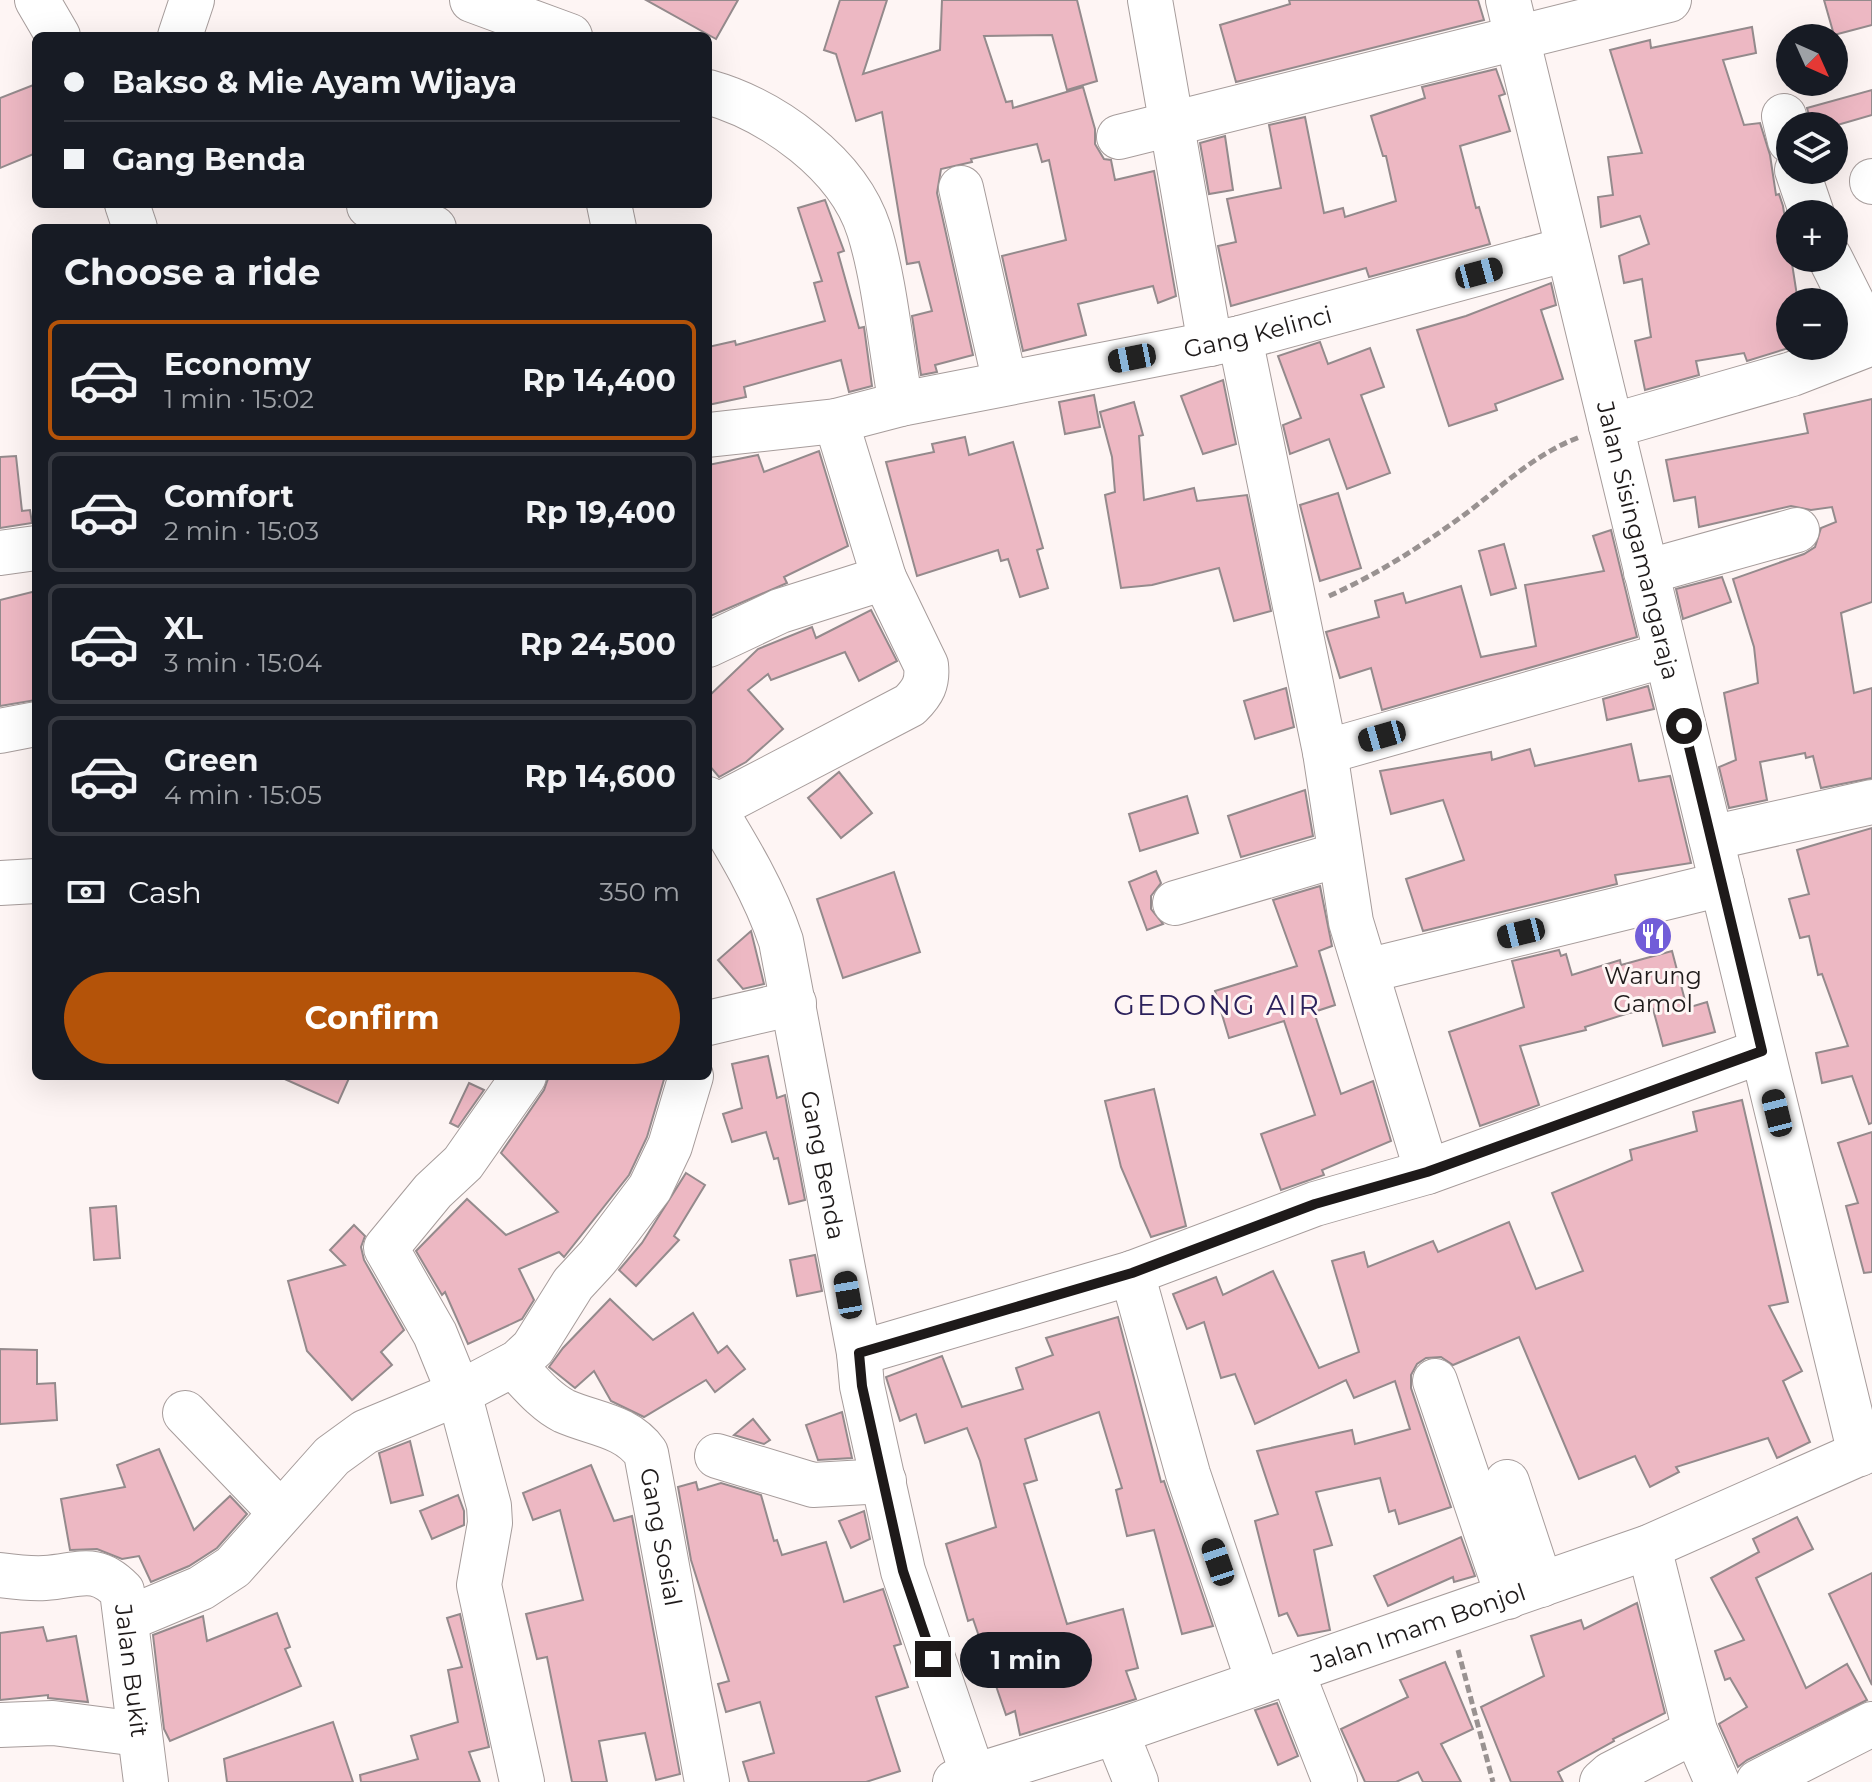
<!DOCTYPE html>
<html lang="en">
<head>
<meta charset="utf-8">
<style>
	body { margin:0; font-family:Montserrat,sans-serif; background:#242831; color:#f1f3f6; height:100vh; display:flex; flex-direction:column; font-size:30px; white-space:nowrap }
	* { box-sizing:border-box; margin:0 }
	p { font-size:26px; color:#9ea1a6 }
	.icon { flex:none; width:44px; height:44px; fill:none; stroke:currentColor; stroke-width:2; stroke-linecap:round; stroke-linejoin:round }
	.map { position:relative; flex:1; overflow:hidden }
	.details { position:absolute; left:32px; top:224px; width:680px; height:856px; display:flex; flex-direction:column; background:#171b24; border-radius:12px; box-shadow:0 8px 32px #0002 }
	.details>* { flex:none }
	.guide { position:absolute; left:32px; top:32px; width:680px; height:176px; border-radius:12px; box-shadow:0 8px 32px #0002; display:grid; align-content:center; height:176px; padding:0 32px; background:#171b24 }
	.needle { width:52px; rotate:135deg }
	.tools { position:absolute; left:1776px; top:24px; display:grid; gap:16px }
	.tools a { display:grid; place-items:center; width:72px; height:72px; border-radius:50%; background:#171b24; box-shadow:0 8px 32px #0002; font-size:40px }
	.end { position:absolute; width:36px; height:36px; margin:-18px; border:10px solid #1e1a1a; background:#fff; box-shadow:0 0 0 4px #fff }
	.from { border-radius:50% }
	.bubble { position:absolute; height:56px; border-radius:28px; background:#171b24; box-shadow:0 8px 32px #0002; font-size:26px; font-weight:700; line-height:56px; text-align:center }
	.car { position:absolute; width:24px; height:48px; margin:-24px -12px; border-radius:10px; box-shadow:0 0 6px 2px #0007; background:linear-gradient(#222 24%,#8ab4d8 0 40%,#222 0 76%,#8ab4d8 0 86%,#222 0) }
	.guide b { display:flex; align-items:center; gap:28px; height:76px; font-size:30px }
	.guide b+b { border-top:2px solid #363941 }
	.guide i { width:20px; height:20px; background:#f1f3f6 }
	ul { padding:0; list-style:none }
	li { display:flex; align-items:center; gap:24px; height:120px; margin:0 16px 12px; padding:0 16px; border:4px solid #363941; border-radius:12px }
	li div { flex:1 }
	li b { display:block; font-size:30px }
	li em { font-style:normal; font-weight:700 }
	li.active { border-color:#b45309 }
	li>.icon { width:72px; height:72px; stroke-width:1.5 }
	h2 { padding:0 32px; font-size:36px; line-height:96px }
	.pay { display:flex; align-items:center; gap:20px; height:88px; padding:0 32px; font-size:30px }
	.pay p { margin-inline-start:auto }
	.button { display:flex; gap:16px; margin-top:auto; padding:16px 32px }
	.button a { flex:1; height:92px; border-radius:48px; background:#b45309; color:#fff; font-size:32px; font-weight:700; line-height:92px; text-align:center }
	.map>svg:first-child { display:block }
	.building { fill:#edb8c3; stroke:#948a8c; stroke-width:2 }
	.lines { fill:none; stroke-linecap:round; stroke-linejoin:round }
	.minor-casing { stroke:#a69c9b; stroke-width:46 }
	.major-casing { stroke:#a69c9b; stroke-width:46 }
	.highway-casing { stroke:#a69c9b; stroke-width:46 }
	.path { stroke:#999291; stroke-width:5; stroke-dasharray:8 4; stroke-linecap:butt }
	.minor { stroke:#fff; stroke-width:44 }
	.major { stroke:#fff; stroke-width:44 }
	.highway { stroke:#fff; stroke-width:44 }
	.route { stroke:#1e1a1a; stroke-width:10 }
	.labels { text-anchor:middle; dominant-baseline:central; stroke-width:6; stroke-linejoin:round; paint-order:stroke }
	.street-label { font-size:24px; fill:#1e1a1a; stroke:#fef5f4 }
	.poi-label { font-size:24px; fill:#1e1a1a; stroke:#fef5f4 }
	.quarter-label { font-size:28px; letter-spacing:2px; fill:#2b215b; stroke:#fef5f4 }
</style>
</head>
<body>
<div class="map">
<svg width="1872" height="1782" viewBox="0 0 1872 1782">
	<rect width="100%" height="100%" fill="#fef5f4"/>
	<g class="building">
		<path d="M646,0H738L716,39Z"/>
		<path d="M840,0H887L863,74L940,50L942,0H1077L1097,81L1067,90L1052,35L984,36L1006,102L1012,101L1013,108L1083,87L1095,129V144L1104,159L1111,160L1115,180L1154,171L1176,296L1158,303L1153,286L1078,304L1086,335L1023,351L1002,256L1066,240L1049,160L1042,162L1037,144L971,159L972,162L941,169L937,193L973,355L935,365L937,372L921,375L912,316L932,311L919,262L907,264L882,112L856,121L836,54L824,50Z"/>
		<path d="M1289,0H1478L1484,20L1236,82L1220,25L1290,4Z"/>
		<path d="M1824,0H1872V25L1834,35Z"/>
		<path d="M1752,27L1756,53L1723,60L1744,125L1760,123L1770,155L1776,195L1779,194L1783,206L1798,302H1790V346H1795L1747,361L1744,353L1696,361L1699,375L1645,390L1635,341L1651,337L1642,279L1624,283L1619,256L1649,244L1640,216L1601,227L1598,197L1613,195L1608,157L1642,153L1610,50L1650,40L1651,48Z"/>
		<path d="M1496,69L1505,94L1499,96L1510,131L1460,146L1476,208L1479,207L1490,244L1369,277L1366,268L1231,306L1218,246L1236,242L1227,199L1281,188L1269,125L1305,117L1324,213L1343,208L1345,217L1396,201L1386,156H1383L1371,116L1425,98L1422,87Z"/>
		<path d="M36,84V153L0,168V98Z"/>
		<path d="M1872,90V115L1834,126H1812L1807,108Z"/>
		<path d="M1225,136L1233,190L1209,194L1200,143Z"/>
		<path d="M825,200L844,251L838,253L859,328L864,327L872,386L849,392L841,360L744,387L746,397L708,405V347L735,341L736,345L825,321L814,283L822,281L798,208Z"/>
		<path d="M1551,283L1556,305L1541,310L1563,379L1495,404L1497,410L1449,426L1417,330L1466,316Z"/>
		<path d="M1320,342L1328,364L1370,348L1384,387L1361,395L1390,473L1347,489L1329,439L1290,454L1283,425L1301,418L1278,356Z"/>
		<path d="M1223,380L1236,444L1203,454L1181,396Z"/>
		<path d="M1094,395L1100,427L1065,434L1059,402Z"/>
		<path d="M1872,399V602L1841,613L1854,693L1872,688V778L1821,788L1813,756L1806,758L1805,753L1760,762L1767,800L1729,808L1719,767L1736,760L1724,693L1758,683L1754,647L1733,579L1804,554L1815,547L1821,528L1836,522L1832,507L1811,510L1791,506L1699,527L1695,497L1674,501L1666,460L1808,433L1804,414Z"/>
		<path d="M1134,402L1143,435L1139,436L1144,500L1194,488L1197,501L1247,495L1271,611L1234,621L1219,568L1152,585L1121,588L1105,495L1115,492L1112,457L1100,412Z"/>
		<path d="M965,437L969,455L1013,442L1043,548L1037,550L1048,588L1020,597L1008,559L1001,561L998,550L917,576L886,462L934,452L932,444Z"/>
		<path d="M819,451L848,546L784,577L787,583L708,617V465L758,455L764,472Z"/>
		<path d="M16,456L22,511L30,510L32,523L0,528V457Z"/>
		<path d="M1338,493L1361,568L1320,581L1300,505Z"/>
		<path d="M1611,530L1637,637L1382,710L1371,668L1340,678L1326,632L1379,617L1375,601L1403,593L1406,603L1461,586L1481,657L1536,646L1525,585L1604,571L1593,536Z"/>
		<path d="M1504,544L1516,588L1491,595L1479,551Z"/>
		<path d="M1722,577L1731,602L1683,619L1676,589Z"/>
		<path d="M36,591V700L0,706V600Z"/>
		<path d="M871,610L897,661L859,681L845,652L771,680L768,674L748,690L783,729L746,762L719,777L708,764V697L758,649L812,627L816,638Z"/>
		<path d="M1648,686L1654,709L1607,720L1603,699Z"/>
		<path d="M1286,688L1294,727L1255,739L1244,701Z"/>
		<path d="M1631,744L1639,781L1670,776L1691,863L1615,875L1617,884L1423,931L1406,879L1464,860L1443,800L1391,814L1380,771L1491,752L1492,760L1530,749L1535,766Z"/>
		<path d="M839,772L872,813L841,838L808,798Z"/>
		<path d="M1305,790L1313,836L1241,857L1228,816Z"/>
		<path d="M1187,796L1198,833L1140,851L1129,814Z"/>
		<path d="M1872,828V1123L1869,1124L1852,1076L1822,1083L1816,1053L1848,1046L1822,974L1818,975L1809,936L1800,938L1789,899L1809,894L1797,850Z"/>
		<path d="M1156,871L1161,883L1151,896V909L1163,924L1147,930L1129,882Z"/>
		<path d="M894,872L920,952L843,978L817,899Z"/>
		<path d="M1320,886L1332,946L1319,951L1335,1005L1314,1012L1341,1094L1373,1081L1391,1141L1322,1170L1324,1175L1281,1190L1261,1134L1315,1115L1284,1021L1229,1038L1215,991L1297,966L1273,900Z"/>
		<path d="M751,931L764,984L743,989L718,960Z"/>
		<path d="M1559,950L1561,956L1566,954L1572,975L1620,960L1621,965L1672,951L1687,1008L1707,1002L1715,1032L1663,1046L1653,1009L1629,1013L1585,1027L1586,1030L1520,1046L1539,1105L1480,1126L1449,1032L1524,1007L1512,961Z"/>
		<path d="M768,1056L777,1098L785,1095L805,1200L789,1204L778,1158L774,1159L766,1132L732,1142L723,1114L742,1108L732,1064Z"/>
		<path d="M278,1076H350L338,1103Z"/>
		<path d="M549,1076H665L647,1137L629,1175L564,1257L559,1252L519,1269L534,1300L522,1319L468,1344L445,1292L442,1295L416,1251L467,1199L506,1235L558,1212L501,1153L544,1090Z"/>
		<path d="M469,1083L484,1090L458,1127L450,1123Z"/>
		<path d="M1154,1089L1186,1226L1151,1237L1121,1167L1105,1101Z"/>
		<path d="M1742,1100L1788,1302L1769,1306L1802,1371L1783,1381L1810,1442L1777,1458L1768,1438L1676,1467L1679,1472L1650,1487L1635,1456L1579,1479L1519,1337L1453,1365L1441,1357L1426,1358L1417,1364L1411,1375V1388L1451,1507L1399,1524L1395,1510L1389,1512L1380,1478L1316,1492L1332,1545L1314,1550L1330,1630L1298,1636L1287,1613L1279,1616L1255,1521L1278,1514L1257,1451L1352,1430L1355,1444L1410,1429L1395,1381L1354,1398L1346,1380L1255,1424L1235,1374L1221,1378L1204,1322L1187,1329L1173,1294L1216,1277L1223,1295L1273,1271L1319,1368L1359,1352L1332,1261L1364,1252L1368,1267L1433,1241L1438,1252L1509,1222L1536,1289L1583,1271L1552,1193L1632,1160L1630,1150L1697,1131L1693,1112Z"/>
		<path d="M1872,1132V1272L1864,1273L1846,1206L1858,1203L1838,1143Z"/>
		<path d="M686,1173L705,1185L674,1236L679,1240L636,1286L619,1270L642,1243Z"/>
		<path d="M116,1206L120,1258L94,1260L90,1208Z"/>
		<path d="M354,1225L365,1236L361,1247L364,1260L404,1330L381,1352L392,1365L352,1400L307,1351L288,1281L345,1265L330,1250Z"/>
		<path d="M815,1255L822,1291L797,1296L790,1260Z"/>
		<path d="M610,1299L653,1340L693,1313L718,1353L727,1346L745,1369L715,1392L706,1380L644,1417L611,1401L594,1371L575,1388L549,1367L563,1348Z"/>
		<path d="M1118,1317L1161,1482L1164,1481L1213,1626L1182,1634L1154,1530L1127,1536L1116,1490L1122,1488L1099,1412L1025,1439L1037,1480L1024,1484L1067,1624L1123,1609L1138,1668L1126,1671L1136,1699L1020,1735L1015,1711L1006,1715L973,1619L968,1621L946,1544L996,1527L980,1461L967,1428L925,1443L916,1414L900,1421L886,1377L942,1356L962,1407L1023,1389L1016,1368L1053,1355L1046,1338Z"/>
		<path d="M0,1349L37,1350V1384L55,1383L57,1420L0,1424Z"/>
		<path d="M842,1412L852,1458L818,1460L806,1425Z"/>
		<path d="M753,1419L770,1440L764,1444L734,1435Z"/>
		<path d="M410,1441L423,1495L391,1503L379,1453Z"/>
		<path d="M159,1449L194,1530L230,1496L247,1514L217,1548L189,1566L151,1582L139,1556L122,1559L97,1549L70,1550L61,1499L125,1487L117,1465Z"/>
		<path d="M591,1465L614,1521L632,1516L680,1774L656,1780L645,1733L599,1741L607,1782H572L547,1657L537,1659L526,1614L583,1600L560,1510L533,1520L523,1493Z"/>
		<path d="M696,1482L698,1490L721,1483L761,1495L774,1541L777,1540L782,1555L826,1542L844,1602L883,1589L901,1644L894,1646L908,1687L876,1697L900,1771L866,1782H749L743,1762L774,1753L760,1702L726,1712L718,1684L729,1681L691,1560L678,1487Z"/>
		<path d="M458,1495L464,1511V1525L432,1539L420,1511Z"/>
		<path d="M864,1511L870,1539L851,1548L839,1521Z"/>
		<path d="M1797,1517L1813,1549L1756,1578L1806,1688L1847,1664L1867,1700L1747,1760L1738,1767L1719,1724L1747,1707L1730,1678L1725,1680L1715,1651L1744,1640L1711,1578L1759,1552L1753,1539Z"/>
		<path d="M1461,1537L1475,1576L1454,1582L1453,1577L1388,1606L1374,1576Z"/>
		<path d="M1872,1573V1685L1829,1594Z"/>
		<path d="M1637,1603L1665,1713L1613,1739L1614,1741L1558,1772L1563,1782H1511L1481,1707L1544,1676L1531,1636L1581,1620L1584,1629Z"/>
		<path d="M277,1613L290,1647L285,1649L301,1686L170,1741L164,1729L153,1635L203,1616L207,1641Z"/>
		<path d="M460,1614L489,1747L469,1752L480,1782H361L360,1775L418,1759L411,1736L458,1722L448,1670L462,1667L447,1618Z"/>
		<path d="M43,1627L47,1641L76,1636L88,1702L48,1698V1695L0,1700V1633Z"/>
		<path d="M1445,1662L1473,1729L1441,1744L1461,1782H1423L1418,1772L1396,1782H1365L1341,1729L1408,1697L1400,1680Z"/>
		<path d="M1277,1703L1298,1756L1278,1765L1255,1710Z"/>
		<path d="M333,1722L353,1782H227L224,1759Z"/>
	</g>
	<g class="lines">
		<g class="minor-casing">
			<g id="minor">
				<path d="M37,0L58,36"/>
				<path d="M472,0L570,36"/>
				<path d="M1150,0L1210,344"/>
				<path d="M180,36L192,0"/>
				<path d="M708,92C772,110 848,164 869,230C885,281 891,351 901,404"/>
				<path d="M1784,116L1790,141"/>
				<path d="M1119,137L1669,0"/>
				<path d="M1797,170L1812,214"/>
				<path d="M1872,181V182"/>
				<path d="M961,188L1005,383"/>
				<path d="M127,204L135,228"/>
				<path d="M609,204L614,228"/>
				<path d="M369,206L434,228"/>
				<path d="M1830,258L1872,342"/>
				<path d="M1240,338L1325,752L1351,922L1427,1172"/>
				<path d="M1611,426L1792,374L1872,343"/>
				<path id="s1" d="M708,435L836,421L901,404L1240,338L1568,249"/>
				<path d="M0,553L36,548"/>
				<path d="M1646,572L1797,530"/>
				<path d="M708,645L780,611L884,578L836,421"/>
				<path d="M0,731L36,724"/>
				<path d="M1325,752L1666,655"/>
				<path id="s2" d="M708,799C736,845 764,890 781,941L859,1353L862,1386L903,1571L973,1775"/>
				<path d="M713,808L910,705C923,692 928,683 926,665L884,578"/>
				<path d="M1711,838L1872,802"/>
				<path d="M0,883L36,881"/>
				<path d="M1175,903L1338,855"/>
				<path d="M1366,971L1722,884"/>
				<path d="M708,1023L794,1003"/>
				<path d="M1132,1273L1188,1474L1258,1681"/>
				<path d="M859,1353L1132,1273L1315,1204L1427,1172L1762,1051"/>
				<path id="s3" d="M513,1365C528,1380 544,1401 564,1411C593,1424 626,1425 646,1453L707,1782"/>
				<path d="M1435,1381L1508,1597"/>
				<path d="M185,1413L279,1511"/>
				<path d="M717,1456L813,1485L884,1481"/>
				<path d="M1507,1482L1541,1585"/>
				<path d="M1649,1547L1695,1731L1717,1782"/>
				<path id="s4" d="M0,1575C15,1577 30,1579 45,1578C79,1576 95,1563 122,1591L146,1782"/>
				<path d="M127,1619L201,1588L233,1567L332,1456L365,1432L459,1393L518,1362L533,1348L573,1284L598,1257L650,1188L670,1146L691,1076"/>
				<path d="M1292,1672L1335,1782"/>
				<path d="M0,1725L53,1723L138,1734"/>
				<path d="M1116,1732L1136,1782"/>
				<path d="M522,1782L479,1585L490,1523L489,1506L459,1393L435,1334L386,1248L433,1191L463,1163L524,1076"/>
				<path d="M1602,1782L1611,1774L1695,1731"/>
				<path d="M1758,1782L1872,1724"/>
			</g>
		</g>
		<g class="major-casing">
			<g id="major">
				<path id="s5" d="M1508,0L1860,1454"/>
			</g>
		</g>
		<g class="highway-casing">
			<g id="highway">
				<path id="s6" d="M955,1782L1116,1732L1649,1547L1872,1448"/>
			</g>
		</g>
		<g class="path">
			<path d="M1329,596C1374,576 1417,549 1457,520C1498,491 1531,455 1580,437"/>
			<path d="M1458,1650L1493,1782"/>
		</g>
		<use href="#minor" class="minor"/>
		<use href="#major" class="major"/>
		<use href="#highway" class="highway"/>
	</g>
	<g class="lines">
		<path class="route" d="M933,1659L903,1571L862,1386L859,1353L1132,1273L1315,1204L1427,1172L1762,1051L1684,726"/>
	</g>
	<defs>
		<g id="restaurant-disc" transform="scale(2)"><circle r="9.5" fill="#715dd8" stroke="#fef5f4"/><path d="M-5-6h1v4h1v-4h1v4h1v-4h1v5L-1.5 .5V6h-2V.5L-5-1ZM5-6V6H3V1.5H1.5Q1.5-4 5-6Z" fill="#fff"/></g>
	</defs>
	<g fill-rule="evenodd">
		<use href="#restaurant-disc" x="1653" y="936"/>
	</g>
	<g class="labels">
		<g class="street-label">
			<text stroke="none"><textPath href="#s1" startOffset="560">Gang Kelinci</textPath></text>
			<text stroke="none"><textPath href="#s5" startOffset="556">Jalan Sisingamangaraja</textPath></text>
			<text stroke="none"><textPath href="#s2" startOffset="388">Gang Benda</textPath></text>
			<text stroke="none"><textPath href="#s3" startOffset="248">Gang Sosial</textPath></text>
			<text stroke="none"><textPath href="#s6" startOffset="488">Jalan Imam Bonjol</textPath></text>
			<text stroke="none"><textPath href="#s4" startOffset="208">Jalan Bukit</textPath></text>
		</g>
		<g class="poi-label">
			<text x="1653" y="975">Warung<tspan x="1653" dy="28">Gamol</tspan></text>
		</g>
		<g class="quarter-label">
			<text x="1217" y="1005">GEDONG AIR</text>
		</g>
	</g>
</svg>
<div class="tools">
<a><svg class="needle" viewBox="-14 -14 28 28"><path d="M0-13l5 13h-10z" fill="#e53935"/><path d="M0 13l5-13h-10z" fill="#9ea1a6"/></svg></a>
<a><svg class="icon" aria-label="layers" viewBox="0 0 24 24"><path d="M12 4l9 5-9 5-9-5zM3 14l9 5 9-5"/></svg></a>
<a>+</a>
<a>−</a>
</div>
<i class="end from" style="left:1684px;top:726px"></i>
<i class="end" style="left:933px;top:1659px"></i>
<div class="bubble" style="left:960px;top:1632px;width:132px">1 min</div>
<i class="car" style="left:1479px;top:273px;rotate:75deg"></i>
<i class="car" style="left:1132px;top:358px;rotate:259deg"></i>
<i class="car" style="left:1382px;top:736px;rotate:254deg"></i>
<i class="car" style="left:1521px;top:933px;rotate:256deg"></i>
<i class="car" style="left:1777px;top:1113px;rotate:346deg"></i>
<i class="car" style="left:848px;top:1295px;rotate:350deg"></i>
<i class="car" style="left:1218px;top:1562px;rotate:341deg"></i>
<div class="guide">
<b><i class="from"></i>Bakso &amp; Mie Ayam Wijaya</b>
<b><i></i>Gang Benda</b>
</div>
<section class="details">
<h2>Choose a ride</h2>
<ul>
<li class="active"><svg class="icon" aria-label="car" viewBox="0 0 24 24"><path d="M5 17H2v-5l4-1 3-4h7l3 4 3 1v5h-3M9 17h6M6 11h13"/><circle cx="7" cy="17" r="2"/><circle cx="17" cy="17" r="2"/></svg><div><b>Economy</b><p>1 min · 15:02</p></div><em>Rp 14,400</em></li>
<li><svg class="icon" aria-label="car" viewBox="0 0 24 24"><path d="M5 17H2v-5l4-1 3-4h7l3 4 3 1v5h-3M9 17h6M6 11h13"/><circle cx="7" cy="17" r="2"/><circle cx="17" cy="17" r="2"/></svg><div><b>Comfort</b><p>2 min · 15:03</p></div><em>Rp 19,400</em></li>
<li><svg class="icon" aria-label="car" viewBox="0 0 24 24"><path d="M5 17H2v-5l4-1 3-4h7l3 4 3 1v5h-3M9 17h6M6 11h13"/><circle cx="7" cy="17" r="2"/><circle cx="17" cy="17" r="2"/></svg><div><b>XL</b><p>3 min · 15:04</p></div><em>Rp 24,500</em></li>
<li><svg class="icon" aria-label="car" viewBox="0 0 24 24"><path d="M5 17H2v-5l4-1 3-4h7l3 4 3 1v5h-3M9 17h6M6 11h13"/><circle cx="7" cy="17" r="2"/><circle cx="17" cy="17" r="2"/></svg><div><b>Green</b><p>4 min · 15:05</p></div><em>Rp 14,600</em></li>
</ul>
<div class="pay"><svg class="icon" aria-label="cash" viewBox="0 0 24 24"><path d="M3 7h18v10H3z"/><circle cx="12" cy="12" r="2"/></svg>Cash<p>350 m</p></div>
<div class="button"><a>Confirm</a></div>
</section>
</div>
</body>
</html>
